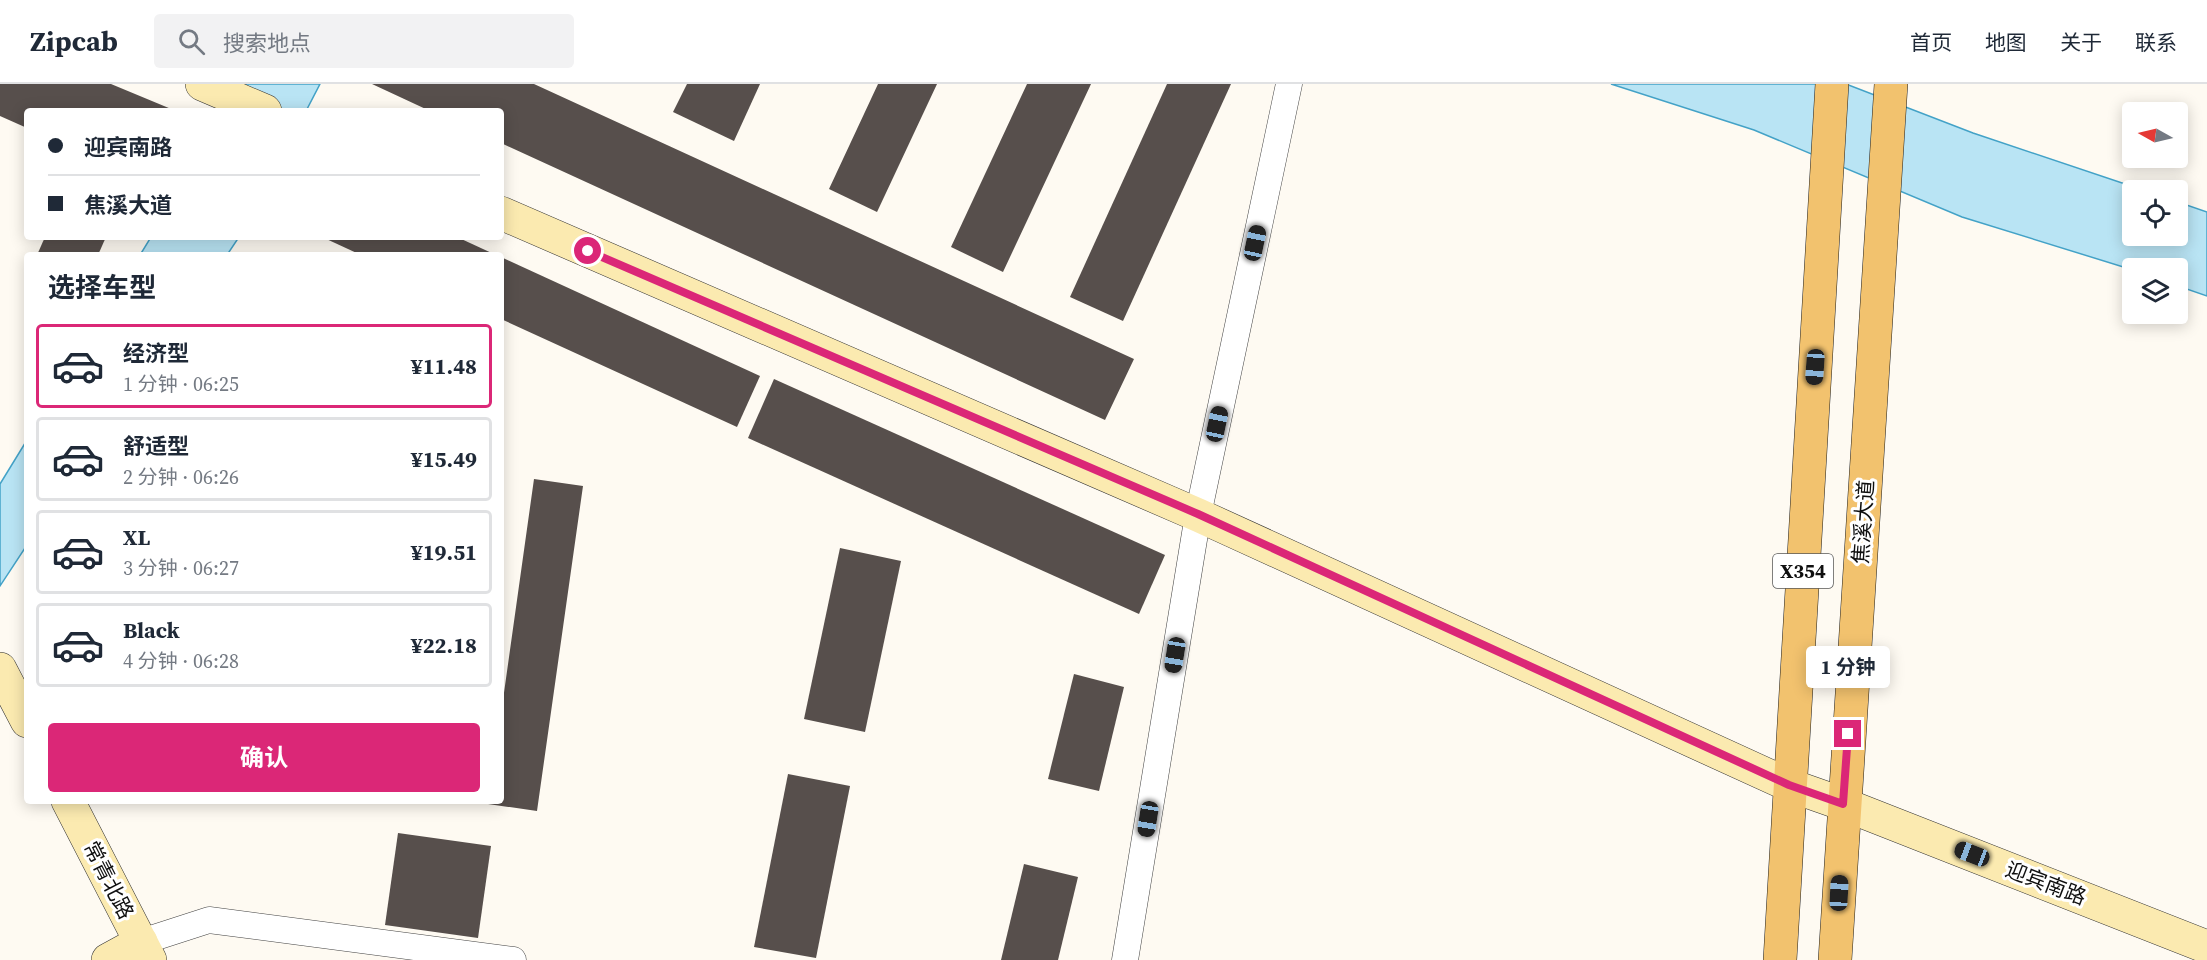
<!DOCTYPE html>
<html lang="zh">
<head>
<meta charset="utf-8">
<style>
	body { margin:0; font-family:"Source Serif 4","Noto Sans SC",serif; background:#f2f2f3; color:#1f2937; height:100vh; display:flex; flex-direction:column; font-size:22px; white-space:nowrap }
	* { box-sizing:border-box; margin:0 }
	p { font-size:20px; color:#747a83 }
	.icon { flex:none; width:33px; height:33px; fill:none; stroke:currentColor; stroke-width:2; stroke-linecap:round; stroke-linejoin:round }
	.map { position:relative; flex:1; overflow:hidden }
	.side { position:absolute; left:24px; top:168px; width:480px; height:552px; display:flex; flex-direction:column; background:#fff; border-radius:6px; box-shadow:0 3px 15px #0003 }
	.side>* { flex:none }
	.hud { position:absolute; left:24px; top:24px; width:480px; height:132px; border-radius:6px; box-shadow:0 3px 15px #0003; display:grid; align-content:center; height:132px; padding:0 24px; background:#fff }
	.needle { width:39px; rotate:278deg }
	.buttons { position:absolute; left:2122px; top:18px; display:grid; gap:12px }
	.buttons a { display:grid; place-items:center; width:66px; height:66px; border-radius:6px; background:#fff; box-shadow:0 3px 15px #0003; font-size:30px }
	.end { position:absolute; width:27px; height:27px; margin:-14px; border:8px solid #db2777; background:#fff; box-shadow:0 0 0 3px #fff }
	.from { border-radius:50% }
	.bubble { position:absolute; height:42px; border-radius:6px; background:#fff; box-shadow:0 3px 15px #0003; font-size:20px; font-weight:700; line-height:42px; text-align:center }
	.car { position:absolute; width:18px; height:36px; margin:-18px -9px; border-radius:8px; box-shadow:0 0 4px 2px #0007; background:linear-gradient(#222 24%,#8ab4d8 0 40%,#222 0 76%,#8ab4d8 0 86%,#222 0) }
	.hud b { display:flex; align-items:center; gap:21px; height:57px; font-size:22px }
	.hud b+b { border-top:2px solid #e0e1e3 }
	.hud i { width:15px; height:15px; background:#1f2937 }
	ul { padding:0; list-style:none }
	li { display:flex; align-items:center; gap:18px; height:84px; margin:0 12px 9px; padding:0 12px; border:3px solid #e0e1e3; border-radius:6px }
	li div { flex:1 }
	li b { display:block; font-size:22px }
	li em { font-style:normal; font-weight:700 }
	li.current { border-color:#db2777 }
	li>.icon { width:54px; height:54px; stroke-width:1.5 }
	h2 { padding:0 24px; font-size:27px; line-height:72px }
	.button { display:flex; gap:12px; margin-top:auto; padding:12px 24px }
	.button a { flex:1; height:69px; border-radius:6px; background:#db2777; color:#fff; font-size:24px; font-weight:700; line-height:69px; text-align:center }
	header { display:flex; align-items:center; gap:36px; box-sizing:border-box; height:84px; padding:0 30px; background:#fff; border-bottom:2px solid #e0e1e3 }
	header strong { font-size:28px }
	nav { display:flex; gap:33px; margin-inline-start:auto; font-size:21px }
	.search { width:420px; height:54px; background:#f2f2f3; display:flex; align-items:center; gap:15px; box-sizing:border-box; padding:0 21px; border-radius:6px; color:#747a83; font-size:22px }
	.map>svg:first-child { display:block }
	.water { fill:#b9e4f4; stroke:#43a2c7; stroke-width:1.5 }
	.building { fill:#574f4c }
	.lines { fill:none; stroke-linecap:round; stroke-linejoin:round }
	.street-casing { stroke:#424242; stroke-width:27 }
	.secondary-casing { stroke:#313131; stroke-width:34 }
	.primary-casing { stroke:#202020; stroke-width:34 }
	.street { stroke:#fff; stroke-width:26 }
	.secondary { stroke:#fbeab0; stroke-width:33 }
	.primary { stroke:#f2c26e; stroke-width:33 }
	.route { stroke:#db2777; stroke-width:8 }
	.labels { text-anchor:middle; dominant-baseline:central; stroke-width:6; stroke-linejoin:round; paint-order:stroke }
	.shield { fill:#fff; stroke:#575757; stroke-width:1.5 }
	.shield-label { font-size:20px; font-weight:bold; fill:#0f0f0f }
	.street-label { font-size:21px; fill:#0f0f0f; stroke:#fff }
</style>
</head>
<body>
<header>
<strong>Zipcab</strong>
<div class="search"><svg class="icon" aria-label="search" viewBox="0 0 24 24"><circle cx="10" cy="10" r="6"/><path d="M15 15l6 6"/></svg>搜索地点</div>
<nav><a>首页</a><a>地图</a><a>关于</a><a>联系</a></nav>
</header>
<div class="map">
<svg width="2207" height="876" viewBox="0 0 2207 876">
	<rect width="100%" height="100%" fill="#fefaf2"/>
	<g class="water">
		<path d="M241,0H320L306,27H227Z"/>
		<path d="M1611,0H1846L1973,49L2143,106H2133V152H2178V118L2207,128V212L2178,202V184L2133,186L1962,133L1754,46Z"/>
		<path d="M151,153H239L227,171H140Z"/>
		<path d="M27,356V461L0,502V400Z"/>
	</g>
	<g class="building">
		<path d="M0,0H111L176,27H27V44L0,32Z"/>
		<path d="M372,0H534L1134,275L1105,336L501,59V27H430Z"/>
		<path d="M687,0H760L734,57L673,28Z"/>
		<path d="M878,0H937L877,128L829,105Z"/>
		<path d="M1027,0H1091L1003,188L951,163Z"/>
		<path d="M1167,0H1231L1123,237L1070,213Z"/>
		<path d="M45,153H106L98,171H37Z"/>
		<path d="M322,153H457L496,171H361Z"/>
		<path d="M501,173L760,292L737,343L501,235Z"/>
		<path d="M774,295L1165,471L1139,530L748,354Z"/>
		<path d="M534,395L583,402L537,727L488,720L489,717H501V630Z"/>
		<path d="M840,464L901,477L865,648L804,635Z"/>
		<path d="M1074,590L1124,603L1099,707L1048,695Z"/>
		<path d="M788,690L850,702L816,874L754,863Z"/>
		<path d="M398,749L491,762L478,854L385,841Z"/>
		<path d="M1024,780L1078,793L1058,876H1001Z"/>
	</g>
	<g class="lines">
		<g class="street-casing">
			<g id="street">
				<path d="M141,858L209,836L513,876"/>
				<path d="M1125,876L1198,431L1289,0"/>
			</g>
		</g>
		<g class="secondary-casing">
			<g id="secondary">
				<path d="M202,0L265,27"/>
				<path d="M501,129L1198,431L1789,701L1843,720L2207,863"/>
				<path d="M0,585L27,637"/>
				<path d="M68,717L150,876"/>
				<path d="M108,876L141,858"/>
			</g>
		</g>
		<g class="primary-casing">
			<g id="primary">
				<path d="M1780,876L1832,0"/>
				<path d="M1835,876L1891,0"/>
			</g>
		</g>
		<use href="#street" class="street"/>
		<use href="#secondary" class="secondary"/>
		<use href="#primary" class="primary"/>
	</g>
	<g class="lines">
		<path class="route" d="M588,167L1198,430L1789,701L1843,720L1848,650"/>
	</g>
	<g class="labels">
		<rect class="shield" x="1773" y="470" width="60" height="34" rx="4.5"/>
		<g class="shield-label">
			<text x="1803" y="487">X354</text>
		</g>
		<g class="street-label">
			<text transform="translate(1863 438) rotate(-86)">焦溪大道</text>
			<text transform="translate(109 796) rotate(63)">常青北路</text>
			<text transform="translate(2046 799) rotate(21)">迎宾南路</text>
		</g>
	</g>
</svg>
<div class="buttons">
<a><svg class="needle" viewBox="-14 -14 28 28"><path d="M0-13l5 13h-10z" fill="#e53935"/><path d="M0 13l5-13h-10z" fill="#747a83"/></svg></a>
<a><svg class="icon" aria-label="locate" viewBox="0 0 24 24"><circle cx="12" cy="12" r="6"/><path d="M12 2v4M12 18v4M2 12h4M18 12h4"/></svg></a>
<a><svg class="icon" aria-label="layers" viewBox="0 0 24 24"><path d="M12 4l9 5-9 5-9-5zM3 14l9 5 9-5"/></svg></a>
</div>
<i class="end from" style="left:588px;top:167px"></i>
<i class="end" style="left:1848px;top:650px"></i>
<div class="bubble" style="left:1806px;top:562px;width:84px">1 分钟</div>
<i class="car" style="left:1255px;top:159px;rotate:12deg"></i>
<i class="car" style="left:1815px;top:283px;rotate:184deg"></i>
<i class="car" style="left:1217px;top:340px;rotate:12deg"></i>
<i class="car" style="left:1175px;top:571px;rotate:189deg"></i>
<i class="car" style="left:1148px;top:735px;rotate:189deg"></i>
<i class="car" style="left:1972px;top:770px;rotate:291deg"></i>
<i class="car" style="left:1839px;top:809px;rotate:3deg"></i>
<div class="hud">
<b><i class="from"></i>迎宾南路</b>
<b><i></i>焦溪大道</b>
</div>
<section class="side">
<h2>选择车型</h2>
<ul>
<li class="current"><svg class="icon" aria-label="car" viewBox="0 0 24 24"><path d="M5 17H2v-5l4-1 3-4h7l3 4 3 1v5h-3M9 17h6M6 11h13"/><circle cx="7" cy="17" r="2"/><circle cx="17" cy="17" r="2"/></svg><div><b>经济型</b><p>1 分钟 · 06:25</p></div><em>¥11.48</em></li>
<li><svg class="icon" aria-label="car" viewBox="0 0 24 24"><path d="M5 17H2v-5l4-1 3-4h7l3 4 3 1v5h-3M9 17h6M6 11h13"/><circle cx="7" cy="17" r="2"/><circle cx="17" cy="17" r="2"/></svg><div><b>舒适型</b><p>2 分钟 · 06:26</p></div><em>¥15.49</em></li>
<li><svg class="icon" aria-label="car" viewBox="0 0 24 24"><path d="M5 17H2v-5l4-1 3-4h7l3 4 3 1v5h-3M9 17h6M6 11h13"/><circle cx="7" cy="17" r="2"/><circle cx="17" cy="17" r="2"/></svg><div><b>XL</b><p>3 分钟 · 06:27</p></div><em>¥19.51</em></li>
<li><svg class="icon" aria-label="car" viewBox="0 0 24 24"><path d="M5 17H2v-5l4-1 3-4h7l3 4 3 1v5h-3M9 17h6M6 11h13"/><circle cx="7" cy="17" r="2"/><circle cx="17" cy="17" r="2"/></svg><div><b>Black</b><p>4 分钟 · 06:28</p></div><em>¥22.18</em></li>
</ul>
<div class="button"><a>确认</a></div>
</section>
</div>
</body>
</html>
